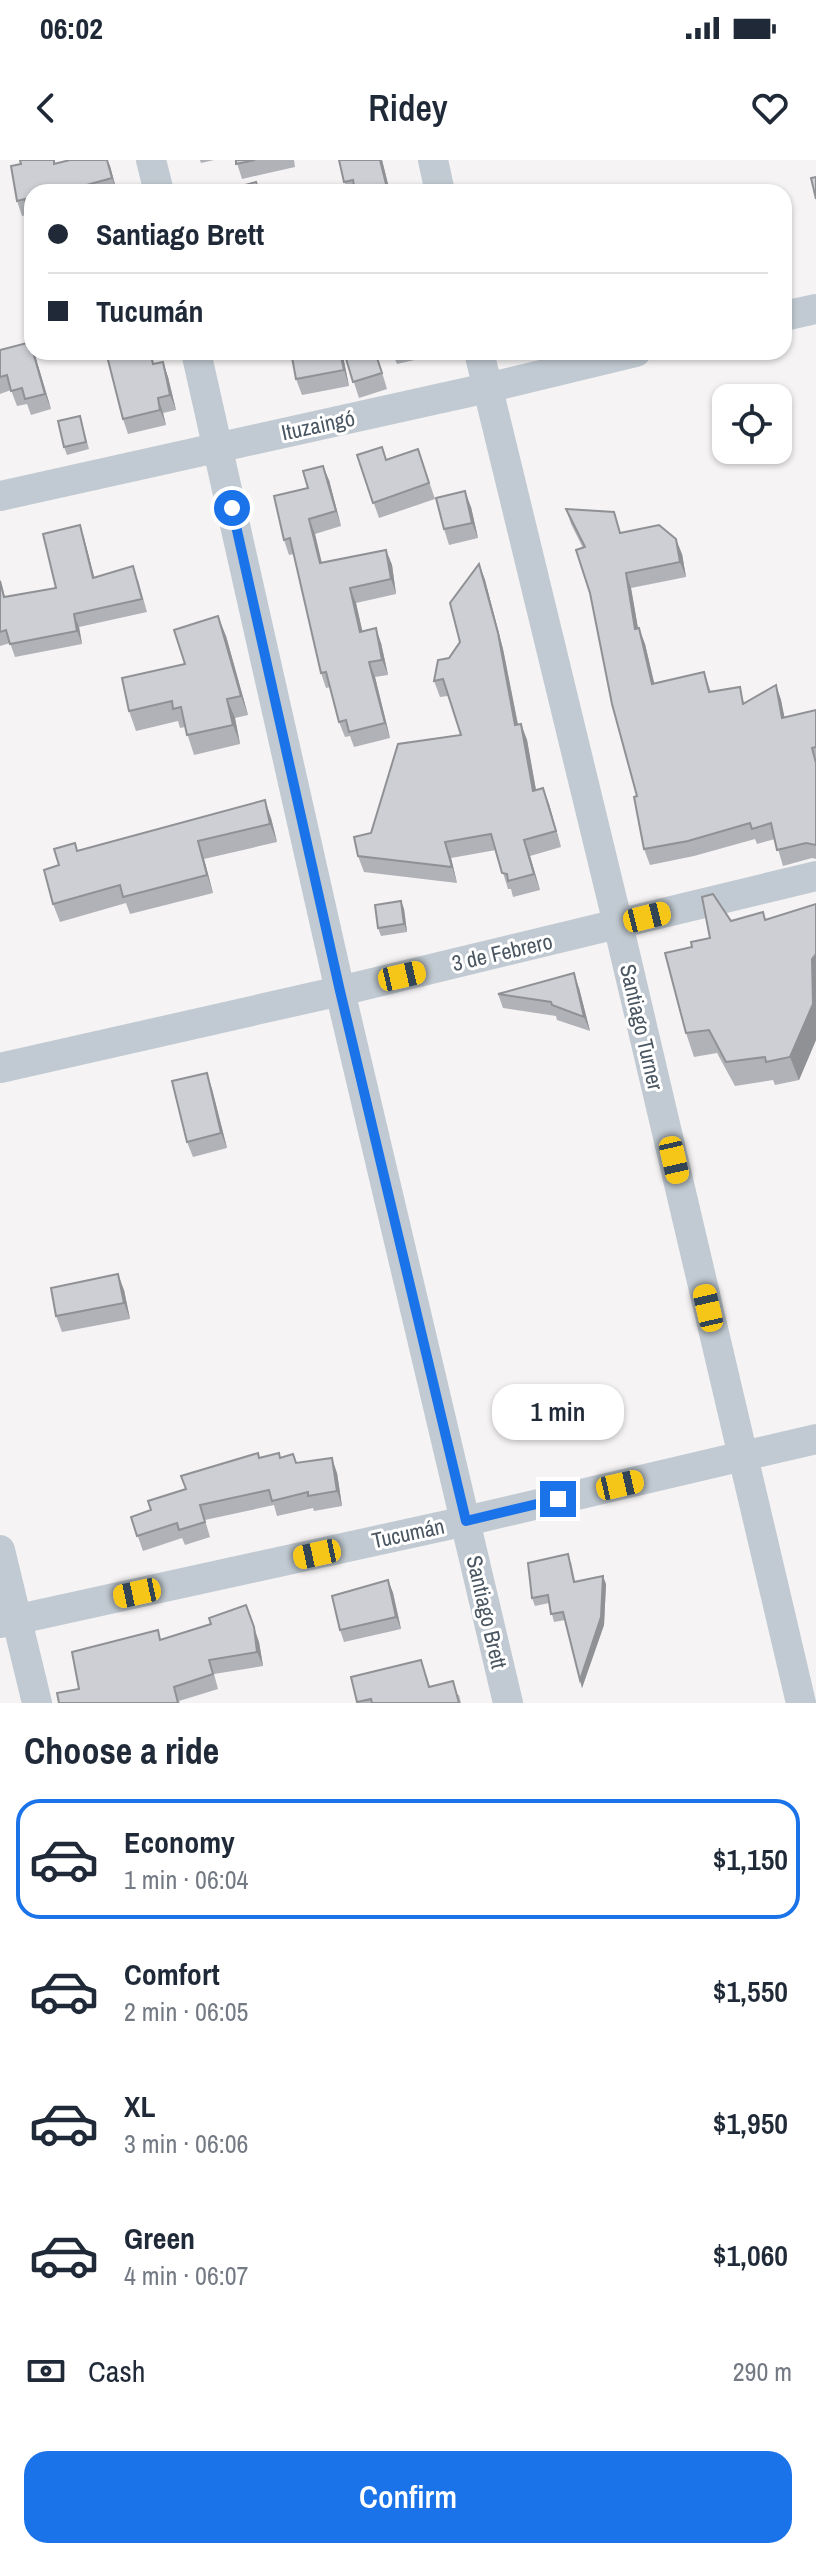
<!DOCTYPE html>
<html lang="en">
<head>
<meta charset="utf-8">
<style>
	body { margin:0; font-family:"Archivo Narrow",sans-serif; background:#f2f2f3; color:#1f2937; height:100vh; display:flex; flex-direction:column; font-size:30px; white-space:nowrap }
	* { box-sizing:border-box; margin:0 }
	p { font-size:26px; color:#747a83 }
	.icon { flex:none; width:44px; height:44px; fill:none; stroke:currentColor; stroke-width:2; stroke-linecap:round; stroke-linejoin:round }
	.map { position:relative; height:1543px; overflow:hidden }
	.panel { display:flex; flex-direction:column; background:#fff; flex:1 }
	.panel>* { flex:none }
	.guide { position:absolute; left:24px; top:24px; width:768px; height:176px; border-radius:24px; box-shadow:0 2px 6px #0004; display:grid; align-content:center; height:176px; padding:0 24px; background:#fff }
	.tools { position:absolute; left:712px; top:224px; display:grid; gap:16px }
	.tools a { display:grid; place-items:center; width:80px; height:80px; border-radius:16px; background:#fff; box-shadow:0 2px 6px #0004; font-size:40px }
	.end { position:absolute; width:36px; height:36px; margin:-18px; border:10px solid #1a73e8; background:#fff; box-shadow:0 0 0 4px #fff }
	.from { border-radius:50% }
	.bubble { position:absolute; height:56px; border-radius:24px; background:#fff; box-shadow:0 2px 6px #0004; font-size:26px; font-weight:600; line-height:56px; text-align:center }
	.car { position:absolute; width:24px; height:48px; margin:-24px -12px; border-radius:10px; box-shadow:0 0 6px 2px #0007; background:linear-gradient(#f5c518 24%,#345 0 40%,#f5c518 0 76%,#345 0 86%,#f5c518 0) }
	.guide b { display:flex; align-items:center; gap:28px; height:76px; font-size:30px }
	.guide b+b { border-top:2px solid #e0e1e3 }
	.guide i { width:20px; height:20px; background:#1f2937 }
	ul { padding:0; list-style:none }
	li { display:flex; align-items:center; gap:24px; height:120px; margin:0 16px 12px; padding:0 8px; border:4px solid transparent; border-radius:24px }
	li div { flex:1 }
	li b { display:block; font-size:30px }
	li em { font-style:normal; font-weight:600 }
	li.current { border-color:#1a73e8 }
	li>.icon { width:72px; height:72px; stroke-width:1.5 }
	h2 { padding:0 24px; font-size:36px; line-height:96px }
	.pay { display:flex; align-items:center; gap:20px; height:88px; padding:0 24px; font-size:30px }
	.pay p { margin-inline-start:auto }
	.action { display:flex; gap:16px; margin-top:auto; padding:16px 24px }
	.action a { flex:1; height:92px; border-radius:24px; background:#1a73e8; color:#fff; font-size:32px; font-weight:600; line-height:92px; text-align:center }
	.status { display:flex; justify-content:space-between; align-items:center; height:56px; padding:0 40px; background:#fff; direction:ltr }
	.status svg { height:22px; fill:currentColor }
	header { display:flex; justify-content:space-between; align-items:center; height:104px; padding:0 24px; background:#fff; font-size:36px; font-weight:600 }
	.map>svg:first-child { display:block }
	.lines { fill:none; stroke-linecap:round; stroke-linejoin:round }
	.minor { stroke:#c1cad2; stroke-width:30 }
	.wall { fill:#b0b2b7 }
	.shaded-wall { fill:#909195 }
	.building { fill:#cdcfd5; stroke:#909195; stroke-width:2 }
	.route { stroke:#1a73e8; stroke-width:10 }
	.labels { text-anchor:middle; dominant-baseline:central; stroke-width:6; stroke-linejoin:round; paint-order:stroke }
	.street-label { font-size:22px; fill:#4a5661; stroke:#fff }
</style>
</head>
<body>
<div class="status"><b>06:02</b><svg viewBox="0 0 49 12"><path d="M0 12V9h3v3zM5 12V6h3v6zM10 12V3h3v9zM15 12V0h3v12zM26 1h20v11H26zM47 4h2v5h-2z"/></svg></div>
<header><svg class="icon" aria-label="back" viewBox="0 0 24 24"><path d="M15 5l-7 7 7 7"/></svg>Ridey<svg class="icon" aria-label="heart" viewBox="0 0 24 24"><path d="M12 20l-8-8c-3-5 5-10 8-4 3-6 11-1 8 4z"/></svg></header>
<div class="map">
<svg width="816" height="1543" viewBox="0 0 816 1543">
	<rect width="100%" height="100%" fill="#f5f3f3"/>
	<g class="lines">
		<g class="minor">
			<path d="M151,0L159,32"/>
			<path d="M433,0L440,32"/>
			<path d="M784,156L816,149"/>
			<path d="M196,192L340,831L508,1543"/>
			<path d="M479,192L618,764L801,1543"/>
			<path d="M0,336L487,228L636,192"/>
			<path d="M0,908L340,831L816,716"/>
			<path d="M0,1390L37,1543"/>
			<path d="M0,1463L466,1361L816,1279"/>
		</g>
	</g>
	<g class="wall">
		<path d="M200,0H214L201,3Z"/>
		<path d="M236,0H294L295,7L242,19Z"/>
		<path d="M339,0H382L390,32H347Z"/>
		<path d="M57,3L110,6L117,32H32V67L28,55L22,56L17,41Z"/>
		<path d="M0,190L34,192L51,249L31,255L27,244L17,246L11,230L0,234Z"/>
		<path d="M106,192H151L154,204L163,202L168,217L176,250L163,253L166,265L128,274L123,259Z"/>
		<path d="M291,192H342L349,226L302,235L296,219Z"/>
		<path d="M344,192H376L387,229L359,238Z"/>
		<path d="M392,192H435L436,195L397,204Z"/>
		<path d="M80,256L89,289L67,295L64,287Z"/>
		<path d="M418,289L435,339L379,358L357,295L386,300Z"/>
		<path d="M329,320L341,366L315,374L322,403L386,390L392,405L396,434L356,443L362,471L381,483L388,515L375,517L390,578L354,587L350,576L345,577L339,562L330,527L326,528L321,513L294,394L289,395L284,380L308,328Z"/>
		<path d="M471,347L478,378L449,385L444,369Z"/>
		<path d="M566,349L621,373L682,394L686,417L631,428L638,469L645,484L654,523L704,512L711,532L745,542L776,525L781,540L784,558L816,550V699L812,698L783,706L775,679L757,684L755,679L694,696L650,705L644,689L637,636L590,433L583,388L571,364Z"/>
		<path d="M84,378L94,417L138,420L147,452L79,467L82,484L15,497L10,483L0,486V419L5,437L56,428Z"/>
		<path d="M479,404L485,420L503,489L518,564H521L527,580L536,630L549,644L561,687L530,696L540,730L513,737L511,729H508L496,690L451,698L457,723L364,712L358,696L371,673L461,575L448,536L440,537L434,521L460,482Z"/>
		<path d="M226,476L248,555L235,558L240,584L194,595L185,567L180,568L178,561L136,571L129,551L185,504Z"/>
		<path d="M271,658L277,682L204,699L213,733L130,754L126,743L60,762L53,744L59,705L78,691Z"/>
		<path d="M401,741L404,749L407,772L381,776L378,768Z"/>
		<path d="M816,744V880L799,920L775,925L773,920L735,926L717,893L694,897L686,873L692,787L710,778Z"/>
		<path d="M579,828L590,871L557,860L556,856L503,848L498,834Z"/>
		<path d="M212,929L227,988L193,997L187,982Z"/>
		<path d="M124,1130L130,1159L62,1172L56,1156Z"/>
		<path d="M258,1293L259,1298H281L293,1294L297,1303L337,1313L342,1346L314,1351L313,1348L277,1356L274,1345L205,1360L210,1377L185,1385L182,1378L143,1391L131,1357L151,1350L186,1329Z"/>
		<path d="M571,1402L575,1421L606,1424L604,1465L582,1528L565,1460L554,1462L549,1443L535,1446L532,1438Z"/>
		<path d="M388,1420L393,1433L401,1469L344,1482L340,1470Z"/>
		<path d="M161,1480L259,1482L263,1506L214,1514L218,1529L179,1541L180,1543H59Z"/>
		<path d="M426,1514L430,1527L459,1535L461,1543H358L351,1517Z"/>
	</g>
	<g class="shaded-wall">
		<path d="M107,0L110,6L117,32L112,18Z"/>
		<path d="M380,0H382L390,32H388Z"/>
		<path d="M33,192H34L51,249L45,234Z"/>
		<path d="M340,192H342L343,196L349,226L344,210Z"/>
		<path d="M163,202L168,217L176,250L170,235Z"/>
		<path d="M158,238L163,253L166,265L160,250Z"/>
		<path d="M323,306L329,320L341,366L336,351Z"/>
		<path d="M465,331L471,347L478,378L472,363Z"/>
		<path d="M309,359L315,374L325,418L320,403Z"/>
		<path d="M80,365L84,378L98,431L93,418Z"/>
		<path d="M676,379L682,394L686,417L680,402Z"/>
		<path d="M386,390L392,405L396,434L391,419Z"/>
		<path d="M479,404L485,420L503,489L521,581L515,565Z"/>
		<path d="M626,413L631,428L641,485L635,469Z"/>
		<path d="M350,428L356,443L366,487L360,472Z"/>
		<path d="M74,454L79,467L82,484L77,471Z"/>
		<path d="M218,456L226,476L248,555L241,536Z"/>
		<path d="M376,468L381,483L388,515L382,500Z"/>
		<path d="M639,468L645,484L658,539L652,524Z"/>
		<path d="M369,502L375,517L390,578L385,563Z"/>
		<path d="M776,525L781,540L788,574L782,558Z"/>
		<path d="M227,539L235,558L240,584L233,565Z"/>
		<path d="M521,564L527,580L539,647L533,631Z"/>
		<path d="M543,628L549,644L561,687L556,671Z"/>
		<path d="M265,640L271,658L277,682L270,664Z"/>
		<path d="M524,680L530,696L540,730L534,714Z"/>
		<path d="M198,681L204,699L213,733L207,715Z"/>
		<path d="M445,682L451,698L457,723L452,707Z"/>
		<path d="M401,741L404,749L407,772L404,764Z"/>
		<path d="M816,794V880L799,920L790,897L812,799Z"/>
		<path d="M574,813L579,828L590,871L584,857Z"/>
		<path d="M207,913L212,929L227,988L221,973Z"/>
		<path d="M118,1114L124,1130L130,1159L124,1143Z"/>
		<path d="M332,1298L337,1313L342,1346L337,1331Z"/>
		<path d="M603,1416L606,1424L604,1465L582,1528L580,1520Z"/>
		<path d="M388,1420L393,1433L401,1469L396,1457Z"/>
		<path d="M254,1467L259,1482L263,1506L257,1492Z"/>
	</g>
	<g class="building">
		<path d="M20,0H54V4L70,0H107L112,18L61,32H32V50L27,51L25,39L17,41L11,6L21,4Z"/>
		<path d="M236,0H255L236,4Z"/>
		<path d="M339,0H380L388,32H355L353,20L344,22Z"/>
		<path d="M816,17V39L811,18Z"/>
		<path d="M256,22L259,32H219Z"/>
		<path d="M32,117V143L25,119Z"/>
		<path d="M31,182L32,192H33L45,234L25,239L22,228L11,231L7,215L0,217V190Z"/>
		<path d="M106,192H150L153,204L163,202L170,235L158,238L160,250L123,259Z"/>
		<path d="M291,192H340L344,210L296,219Z"/>
		<path d="M344,192H375L382,213L353,222Z"/>
		<path d="M80,256L86,282L64,287L58,261Z"/>
		<path d="M382,287L386,300L418,289L429,323L373,343L357,295Z"/>
		<path d="M323,306L336,351L309,359L320,403L386,390L391,419L350,428L360,472L376,468L382,500L369,502L385,563L349,572L346,560L339,562L326,512L321,513L290,378L284,380L274,336L308,328L303,311Z"/>
		<path d="M465,331L472,363L444,369L436,338Z"/>
		<path d="M566,349L614,352L620,373L659,365L676,379L680,402L626,413L635,469L639,468L652,524L704,512L709,532L740,527L743,544L776,525L782,558L816,550V587L812,588L816,603V685L806,683L777,690L771,663L752,669L750,663L688,681L644,689L634,637L637,636L612,544L590,433L576,390L585,387Z"/>
		<path d="M80,365L93,418L133,406L142,439L74,454L77,471L10,484L6,470L0,472V421L4,437L56,428L43,374Z"/>
		<path d="M479,404L498,473L515,565L521,564L533,631L543,628L556,671L524,680L534,714L508,721L507,714L502,713L491,674L445,682L452,707L358,696L354,677L371,673L398,584L461,575L443,519L434,521L438,500L449,498L460,482L450,443Z"/>
		<path d="M218,456L241,536L227,539L233,565L187,575L181,547L173,549L172,541L129,551L122,518L185,504L174,470Z"/>
		<path d="M265,640L270,664L198,681L207,715L123,737L120,725L53,744L44,710L59,705L54,689L75,683L77,691Z"/>
		<path d="M713,734L731,761L763,752L765,760L816,744V794L812,799L813,844L790,897L766,902L765,897L726,902L709,870L686,873L665,793L692,787L691,782L710,778L702,737Z"/>
		<path d="M401,741L404,764L378,768L375,745Z"/>
		<path d="M574,813L584,857L552,845L551,842L498,834Z"/>
		<path d="M207,913L221,973L187,982L172,921Z"/>
		<path d="M118,1114L124,1143L56,1156L51,1128Z"/>
		<path d="M258,1293L259,1298L279,1293L280,1298L293,1294L296,1303L332,1298L337,1331L308,1336V1332L272,1341L269,1330L200,1345L205,1362L179,1370L177,1363L137,1376L131,1357L151,1350L148,1341L186,1329L181,1316Z"/>
		<path d="M568,1394L574,1422L603,1416L601,1457L580,1520L563,1452L551,1454L548,1435L532,1438L528,1403Z"/>
		<path d="M388,1420L396,1457L340,1470L332,1436Z"/>
		<path d="M246,1445L254,1467L257,1492L209,1500L213,1514L174,1527L178,1543H59L57,1533L79,1529L72,1492L158,1470L160,1480L211,1464L209,1458Z"/>
		<path d="M421,1500L429,1527L453,1521L459,1543H372L371,1539L357,1542L351,1517Z"/>
	</g>
	<g class="lines">
		<path class="route" d="M232,348L340,831L466,1361L558,1339"/>
	</g>
	<g class="labels">
		<g class="street-label">
			<text transform="translate(318 265) rotate(-12)">Ituzaingó</text>
			<text transform="translate(502 792) rotate(-13)">3 de Febrero</text>
			<text transform="translate(642 867) rotate(77)">Santiago Turner</text>
			<text transform="translate(408 1373) rotate(-12)">Tucumán</text>
			<text transform="translate(487 1452) rotate(77)">Santiago Brett</text>
		</g>
	</g>
</svg>
<div class="tools">
<a><svg class="icon" aria-label="locate" viewBox="0 0 24 24"><circle cx="12" cy="12" r="6"/><path d="M12 2v4M12 18v4M2 12h4M18 12h4"/></svg></a>
</div>
<i class="end from" style="left:232px;top:348px"></i>
<i class="end" style="left:558px;top:1339px"></i>
<div class="bubble" style="left:492px;top:1224px;width:132px">1 min</div>
<i class="car" style="left:647px;top:757px;rotate:76deg"></i>
<i class="car" style="left:402px;top:816px;rotate:77deg"></i>
<i class="car" style="left:674px;top:1000px;rotate:167deg"></i>
<i class="car" style="left:708px;top:1148px;rotate:347deg"></i>
<i class="car" style="left:620px;top:1325px;rotate:77deg"></i>
<i class="car" style="left:317px;top:1394px;rotate:258deg"></i>
<i class="car" style="left:137px;top:1433px;rotate:258deg"></i>
<div class="guide">
<b><i class="from"></i>Santiago Brett</b>
<b><i></i>Tucumán</b>
</div>
</div>
<section class="panel">
<h2>Choose a ride</h2>
<ul>
<li class="current"><svg class="icon" aria-label="car" viewBox="0 0 24 24"><path d="M5 17H2v-5l4-1 3-4h7l3 4 3 1v5h-3M9 17h6M6 11h13"/><circle cx="7" cy="17" r="2"/><circle cx="17" cy="17" r="2"/></svg><div><b>Economy</b><p>1 min · 06:04</p></div><em>$1,150</em></li>
<li><svg class="icon" aria-label="car" viewBox="0 0 24 24"><path d="M5 17H2v-5l4-1 3-4h7l3 4 3 1v5h-3M9 17h6M6 11h13"/><circle cx="7" cy="17" r="2"/><circle cx="17" cy="17" r="2"/></svg><div><b>Comfort</b><p>2 min · 06:05</p></div><em>$1,550</em></li>
<li><svg class="icon" aria-label="car" viewBox="0 0 24 24"><path d="M5 17H2v-5l4-1 3-4h7l3 4 3 1v5h-3M9 17h6M6 11h13"/><circle cx="7" cy="17" r="2"/><circle cx="17" cy="17" r="2"/></svg><div><b>XL</b><p>3 min · 06:06</p></div><em>$1,950</em></li>
<li><svg class="icon" aria-label="car" viewBox="0 0 24 24"><path d="M5 17H2v-5l4-1 3-4h7l3 4 3 1v5h-3M9 17h6M6 11h13"/><circle cx="7" cy="17" r="2"/><circle cx="17" cy="17" r="2"/></svg><div><b>Green</b><p>4 min · 06:07</p></div><em>$1,060</em></li>
</ul>
<div class="pay"><svg class="icon" aria-label="cash" viewBox="0 0 24 24"><path d="M3 7h18v10H3z"/><circle cx="12" cy="12" r="2"/></svg>Cash<p>290 m</p></div>
<div class="action"><a>Confirm</a></div>
</section>
</body>
</html>
